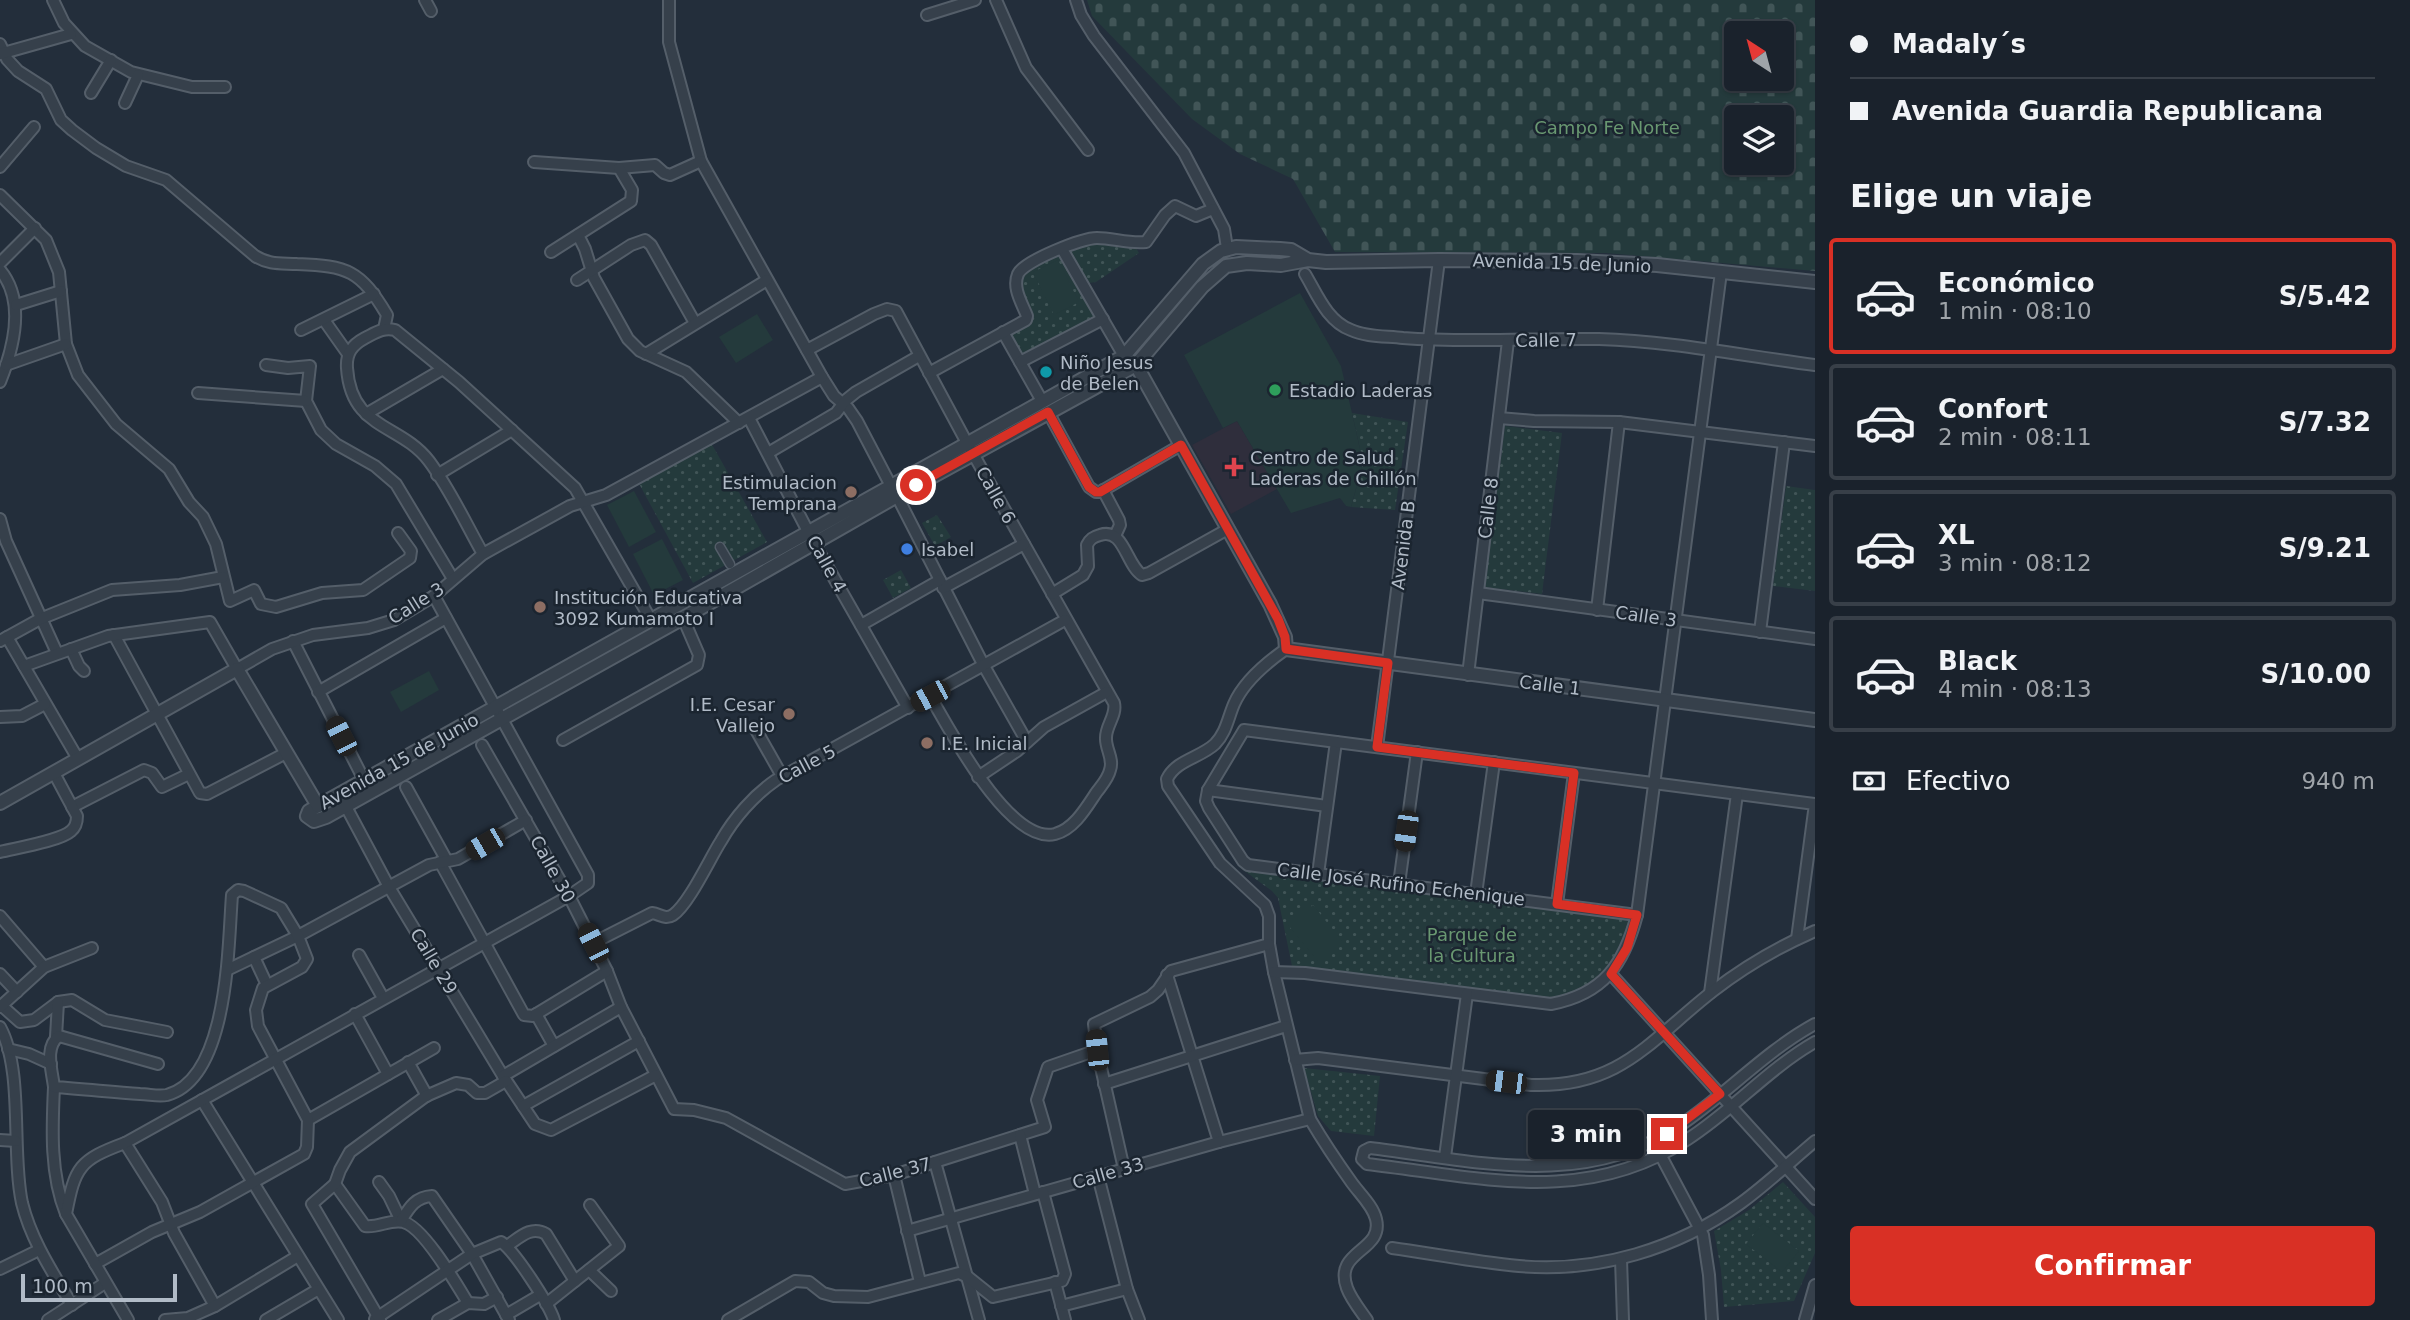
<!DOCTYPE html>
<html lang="es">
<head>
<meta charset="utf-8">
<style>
	body { margin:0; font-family:"DejaVu Sans",sans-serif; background:#272f38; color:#f1f3f6; height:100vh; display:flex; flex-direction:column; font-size:26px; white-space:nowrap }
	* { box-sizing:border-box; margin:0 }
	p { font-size:23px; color:#9fa4a9 }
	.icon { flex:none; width:38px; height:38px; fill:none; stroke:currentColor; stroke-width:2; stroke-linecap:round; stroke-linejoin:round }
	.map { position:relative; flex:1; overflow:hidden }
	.sheet { display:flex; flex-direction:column; background:#1a222c; width:595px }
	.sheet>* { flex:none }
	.banner { display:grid; align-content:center; height:154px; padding:0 35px; background:#1a222c }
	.needle { width:46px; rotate:324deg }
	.tools { position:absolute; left:1724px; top:21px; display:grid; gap:14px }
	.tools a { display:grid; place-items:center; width:70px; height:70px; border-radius:7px; background:#1a222c; box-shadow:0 2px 5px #0004,0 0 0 2px #383f48; font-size:35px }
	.scale { position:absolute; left:21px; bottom:18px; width:156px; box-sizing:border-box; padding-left:7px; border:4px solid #b1bbc7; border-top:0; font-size:19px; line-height:24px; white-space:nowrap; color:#b1bbc7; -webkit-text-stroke:5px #1b2530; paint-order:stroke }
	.end { position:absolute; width:32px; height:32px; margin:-16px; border:9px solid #d93025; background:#fff; box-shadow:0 0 0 4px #fff }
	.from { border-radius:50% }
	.bubble { position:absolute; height:49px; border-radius:7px; background:#1a222c; box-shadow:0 2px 5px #0004,0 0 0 2px #383f48; font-size:23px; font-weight:600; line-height:49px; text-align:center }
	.car { position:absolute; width:21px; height:42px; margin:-21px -10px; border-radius:9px; box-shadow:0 0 5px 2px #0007; background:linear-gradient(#222 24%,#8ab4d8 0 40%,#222 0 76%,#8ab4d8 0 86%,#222 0) }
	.banner b { display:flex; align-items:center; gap:24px; height:66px; font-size:26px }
	.banner b+b { border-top:2px solid #383f48 }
	.banner i { width:18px; height:18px; background:#f1f3f6 }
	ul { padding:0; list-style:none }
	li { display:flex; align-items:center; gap:21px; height:116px; margin:0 14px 10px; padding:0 21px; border:4px solid #383f48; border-radius:7px }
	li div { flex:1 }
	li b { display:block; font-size:26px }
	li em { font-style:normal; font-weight:600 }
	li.active { border-color:#d93025 }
	li>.icon { width:63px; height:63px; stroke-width:1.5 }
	h2 { padding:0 35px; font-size:32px; line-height:84px }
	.pay { display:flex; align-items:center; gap:18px; height:77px; padding:0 35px; font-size:26px }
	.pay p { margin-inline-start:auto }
	.cta { display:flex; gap:14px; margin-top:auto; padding:14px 35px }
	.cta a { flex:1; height:80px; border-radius:7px; background:#d93025; color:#fff; font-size:28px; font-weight:600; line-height:80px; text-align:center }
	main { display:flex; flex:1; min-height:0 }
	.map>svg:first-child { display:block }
	.medical { fill:#2f2e3c }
	.green { fill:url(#green-dots) }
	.cemetery { fill:url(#cemetery-stones); fill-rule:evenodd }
	.pitch { fill:#243a3c }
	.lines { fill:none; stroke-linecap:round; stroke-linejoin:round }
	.pedestrian-casing { stroke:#545e69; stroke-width:11 }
	.minor-casing { stroke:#545e69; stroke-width:14 }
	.tertiary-casing { stroke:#545e69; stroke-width:16 }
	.pedestrian { stroke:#36404b; stroke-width:8 }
	.minor { stroke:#36404b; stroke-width:10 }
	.tertiary { stroke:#36404b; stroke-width:12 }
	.route { stroke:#d93025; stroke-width:9 }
	.culture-dot { fill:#0f9aa8; stroke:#1b2530; stroke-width:2.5 }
	.leisure-dot { fill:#2e9e5b; stroke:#1b2530; stroke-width:2.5 }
	.health-dot { fill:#e0444e; stroke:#1b2530; stroke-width:2.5 }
	.education-dot { fill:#8d6e63; stroke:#1b2530; stroke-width:2.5 }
	.shop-dot { fill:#3f7fe0; stroke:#1b2530; stroke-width:2.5 }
	.labels { text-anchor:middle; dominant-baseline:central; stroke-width:5; stroke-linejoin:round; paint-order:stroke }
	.park-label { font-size:18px; fill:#699871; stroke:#1b2530 }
	.street-label { font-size:18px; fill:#b1bbc7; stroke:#1b2530 }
	.poi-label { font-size:18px; fill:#b1bbc7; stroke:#1b2530; text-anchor:start }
</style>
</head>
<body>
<main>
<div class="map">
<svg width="1815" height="1320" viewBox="0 0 1815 1320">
	<defs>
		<pattern id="green-dots" width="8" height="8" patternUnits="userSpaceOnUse" patternTransform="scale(1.75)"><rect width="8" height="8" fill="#243a3c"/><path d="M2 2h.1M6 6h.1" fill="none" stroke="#415557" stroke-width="1.8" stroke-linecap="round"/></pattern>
		<pattern id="cemetery-stones" width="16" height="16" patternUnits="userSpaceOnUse" patternTransform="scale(1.75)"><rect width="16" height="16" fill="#243a3c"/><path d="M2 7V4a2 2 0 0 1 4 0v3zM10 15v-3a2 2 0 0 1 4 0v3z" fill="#415557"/></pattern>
	</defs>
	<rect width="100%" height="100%" fill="#232e3b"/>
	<path class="medical" d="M1237,421L1277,489L1231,514L1192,445Z"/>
	<g class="green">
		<path d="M1083,243L1136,248L1139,253L1096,282L1088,283L1069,252Z"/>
		<path d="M1054,254L1060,255L1096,315L1095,319L1022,356L1010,331L1033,320L1019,291L1020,275Z"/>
		<path d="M1352,413L1408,422L1395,510L1351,507L1363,463Z"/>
		<path d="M1505,426L1562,433L1542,594L1485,587Z"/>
		<path d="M710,441L767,542L693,583L637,480Z"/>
		<path d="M1786,486L1815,490V591L1773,586Z"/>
		<path d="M937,515L951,537L935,546L922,523Z"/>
		<path d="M901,570L911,588L893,598L883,580Z"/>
		<path d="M1239,867L1623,918L1629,922V926C1624,938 1620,956 1612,966C1595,986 1569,997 1545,1000L1292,966L1278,898L1272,891Z"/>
		<path d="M1304,1068L1380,1076L1374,1136L1331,1131L1318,1116Z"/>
		<path d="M1783,1182L1815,1217V1253L1794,1301L1724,1307L1721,1270L1714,1231L1749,1210Z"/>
	</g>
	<path class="cemetery" d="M1087,0H1815V271L1606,253L1335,252L1293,179L1240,154L1192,119L1092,16ZM1736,33H1782V79H1736ZM1736,117H1782V163H1736Z"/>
	<g class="pitch">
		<path d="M1058,260L1079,302L1054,315L1033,272Z"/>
		<path d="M1300,293L1341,366L1352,413L1363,463L1351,507L1346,506L1340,498L1291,513L1237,421L1223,428L1184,355Z"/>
		<path d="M757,314L773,340L736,363L719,337Z"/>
		<path d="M634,491L656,532L629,547L607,505Z"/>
		<path d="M662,539L683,580L654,595L633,554Z"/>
		<path d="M429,671L439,690L401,712L390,692Z"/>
		<path d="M1313,905L1342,941L1318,961L1288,925Z"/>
		<path d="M1763,1223L1799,1251L1782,1272L1746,1244Z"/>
	</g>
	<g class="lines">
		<g class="pedestrian-casing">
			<path id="pedestrian" d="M720,547L730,564"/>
		</g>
		<g class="minor-casing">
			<g id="minor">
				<path d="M53,0L64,23L85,46L131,72L192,87H225"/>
				<path d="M425,0L431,11"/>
				<path d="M669,0V42L701,161L822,377L834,396L848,408L857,421L891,486"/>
				<path d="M996,0L1026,68L1088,150"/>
				<path d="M1076,0L1081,15L1094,36L1184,153L1224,229L1227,248"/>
				<path d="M927,15L975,0"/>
				<path d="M0,44L7,59L18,71L46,89L61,120L72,130L96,148L126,166L166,180L255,256C269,265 281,263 297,264C348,266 360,270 387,315L384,329"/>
				<path d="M0,54L71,34"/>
				<path d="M91,93L111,60"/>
				<path d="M125,103L138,75"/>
				<path d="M534,162L619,168L655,165L664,173L670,175L701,161"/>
				<path d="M0,167L34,127"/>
				<path d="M0,195L46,240L59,272L66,344L78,375L116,424L169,469L189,502L203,517L216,544L230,601L254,590L261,604L276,607L322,593L363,590L410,558L411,551L398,533"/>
				<path d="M578,235L585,249L594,278L628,339L640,351L686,372L739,423"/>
				<path d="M1062,249L1124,356"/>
				<path d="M551,252L631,201L632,190L619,168"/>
				<path d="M0,263L35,228"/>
				<path d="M0,270C26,301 14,347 0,382"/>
				<path d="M1305,274C1317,294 1327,321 1351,330C1366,337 1386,336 1403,338C1468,343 1534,338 1599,339C1671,341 1744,356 1815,365"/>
				<path d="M577,280L631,245L645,240L651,245L695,323"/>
				<path d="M16,305L61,291"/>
				<path d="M324,320L348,354"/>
				<path d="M301,330L374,294"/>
				<path d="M1003,332L1042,401"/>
				<path d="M807,350L874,314L887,309L896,311L967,443L1114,703C1117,716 1105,726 1106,739C1106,750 1114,759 1110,770C1108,779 1101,786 1096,793C1086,808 1074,829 1055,834C1009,845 949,728 930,696"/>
				<path d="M646,354L767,280"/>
				<path d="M1020,362L1103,319"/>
				<path d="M6,365L66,344"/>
				<path d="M266,365L288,368L310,366L306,401L321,430L336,444L375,466L396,484L453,579"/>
				<path d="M929,373L1026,320L1027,316C1022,303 1012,288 1018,274C1024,261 1082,238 1097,238C1113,238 1129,244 1146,242L1165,215L1175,206L1196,216L1213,209"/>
				<path d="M198,393L306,401"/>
				<path d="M1048,412L1089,487L1096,492H1100L1181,445"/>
				<path d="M366,414L443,369"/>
				<path d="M749,418L814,543L908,708"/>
				<path d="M1499,418L1534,421L1619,422L1815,446"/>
				<path d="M768,453L836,413L846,400L856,392L919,356"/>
				<path d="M437,475L512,430"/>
				<path d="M1103,490L1119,520L1120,525L1115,536"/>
				<path d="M897,496L984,666L1027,742"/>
				<path d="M0,519L6,541L57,653"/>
				<path d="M483,554C466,524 450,489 429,461C400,423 351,430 347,368C346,353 352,345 365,338C375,333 383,327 395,330L459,382L575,488L651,620"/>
				<path d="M943,588L1024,544"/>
				<path d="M1478,593L1815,639"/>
				<path d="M1052,594L1083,575L1088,566L1087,545C1090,539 1093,537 1100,535C1124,527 1126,565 1142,575L1149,573L1228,529"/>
				<path d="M1597,610L1619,422"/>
				<path d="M861,625L940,580"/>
				<path d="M1760,632L1784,442"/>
				<path d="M114,635L200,793L207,794L286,753"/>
				<path d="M7,637L78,759"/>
				<path d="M0,641L40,619L112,590L180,585L223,577"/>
				<path d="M293,641L364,780"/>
				<path d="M71,649L79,666L84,671"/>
				<path d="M1286,649C1266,663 1244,681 1234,704C1228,718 1226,733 1215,744C1200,758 1176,760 1167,779L1168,786L1220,863L1265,905L1269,916V944L1274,972L1310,1119C1323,1141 1337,1162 1352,1183C1360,1194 1373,1206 1376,1219C1384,1252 1333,1250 1347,1288C1351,1299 1360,1310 1367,1320"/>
				<path d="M24,666L108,636L210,622L237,669L272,649L313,635L368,628L394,620L434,596L483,554L570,506L606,495L822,377"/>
				<path d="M1468,675L1508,341"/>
				<path d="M318,692L446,618"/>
				<path d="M0,717L22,716L45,704"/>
				<path d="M756,730L782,776"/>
				<path d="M563,740L697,665L699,655L683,618"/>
				<path d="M482,745L569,896L607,971L621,1007L674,1109L694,1110L726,1118L845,1184L894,1175L1045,1127L1037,1100L1048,1067L1097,1050"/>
				<path d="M1377,747L1439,260"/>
				<path d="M978,777L1017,751L1044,727L1107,692"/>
				<path d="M406,787L447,861"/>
				<path d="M1208,790L1327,806"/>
				<path d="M343,801L389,887L503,1076L535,1124L551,1130L656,1075"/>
				<path d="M72,807L144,770L152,773L162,787L189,774"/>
				<path d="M0,852C16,848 60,841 71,831C76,827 77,822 77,816L54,773"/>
				<path d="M440,862L524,1015L533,1016L607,971"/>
				<path d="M1318,874L1336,742"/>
				<path d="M1399,884L1417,752"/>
				<path d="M1476,894L1494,762"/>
				<path d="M1557,904L1574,773"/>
				<path d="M1637,915L1248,865L1243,861L1209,808L1206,801L1208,790L1244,730L1815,804L1797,939"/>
				<path d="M0,916L44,967"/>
				<path d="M593,943L652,913C660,914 665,920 673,915C689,904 710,858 721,841C734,818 754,795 776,780L1065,620"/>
				<path d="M359,955L383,998"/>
				<path d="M254,957L267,985"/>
				<path d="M227,970L298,936L429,865L458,859L526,820"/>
				<path d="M1274,972L1305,973L1551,1004C1604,994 1624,964 1637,915L1721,272"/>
				<path d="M0,974L17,992"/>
				<path d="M1611,974L1815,1199"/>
				<path d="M1167,975L1219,1142"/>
				<path d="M1710,993L1737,794"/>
				<path d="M2,1006L20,1022L34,1020L58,1002L72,1000L105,1020L167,1032"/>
				<path d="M0,1007L44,967L92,948"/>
				<path d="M355,1014L388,1074"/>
				<path d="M536,1014L554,1046"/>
				<path d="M1815,1024C1764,1052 1727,1094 1679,1126C1584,1190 1475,1161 1370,1148L1364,1151L1362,1159L1367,1164C1480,1177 1586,1207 1688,1139C1733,1110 1768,1069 1815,1042"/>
				<path d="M0,1027C24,1071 11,1152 22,1203C31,1240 53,1273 72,1305"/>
				<path d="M56,1037L58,1002"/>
				<path d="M8,1049L29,1054L51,1064"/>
				<path d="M1295,1060L1318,1058L1531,1085C1621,1088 1650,1040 1713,991C1744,967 1778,947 1815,931"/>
				<path d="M408,1062L427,1096"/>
				<path d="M503,1076L621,1007"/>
				<path d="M1104,1084L1286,1026"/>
				<path d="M54,1087C52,1129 50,1174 66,1214"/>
				<path d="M202,1100L338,1320"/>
				<path d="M523,1106L639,1041"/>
				<path d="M308,1120L434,1048"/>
				<path d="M1020,1135L1035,1194"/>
				<path d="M0,1140L16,1141"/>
				<path d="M125,1143L162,1202L174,1233L215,1306"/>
				<path d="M1661,1156L1703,1235L1709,1275L1712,1320"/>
				<path d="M1445,1157L1467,994"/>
				<path d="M935,1162L979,1320"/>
				<path d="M1124,1169L1097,1050L1094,1024L1150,997L1158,990L1171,971L1269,944"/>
				<path d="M894,1175L920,1282"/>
				<path d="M1098,1176L1127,1289L1139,1320"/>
				<path d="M379,1182L389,1196L401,1221"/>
				<path d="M335,1184L365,1226C378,1228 390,1219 403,1222C423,1226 457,1285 468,1303"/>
				<path d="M401,1221C409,1208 415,1197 432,1196L472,1254L509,1320"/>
				<path d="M907,1231L1219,1142L1310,1119"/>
				<path d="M507,1246C519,1238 531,1225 546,1234L575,1281"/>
				<path d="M1392,1248C1434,1254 1476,1262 1519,1266C1598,1273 1677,1249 1741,1203C1767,1184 1790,1162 1815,1141"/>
				<path d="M1621,1259L1623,1320"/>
				<path d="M95,1264L152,1232L200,1212L304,1154L307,1147L308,1120L258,1026L256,1010L263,988L302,967L307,959L298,936L281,908L244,891L238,890L232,895C228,945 229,1078 167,1095C158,1097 149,1094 140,1094C112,1092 83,1089 54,1087C52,1070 44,1047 59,1036L158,1064"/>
				<path d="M0,1269L39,1250"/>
				<path d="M589,1270L611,1291"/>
				<path d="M1055,1282L1065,1320"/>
				<path d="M546,1304L619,1246L590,1205"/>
				<path d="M1061,1306L1127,1289"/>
				<path d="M506,1315L540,1295"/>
				<path d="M375,1319L472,1254L501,1242C514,1250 549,1304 554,1320"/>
				<path d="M48,1320L105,1283"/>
				<path d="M128,1320L66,1214C75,1167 79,1160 125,1143C273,1060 421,978 569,896L588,883V875L434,596"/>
				<path d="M165,1320L188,1318L215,1306L298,1256"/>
				<path d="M266,1320L317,1290"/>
				<path d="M380,1320L312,1204L335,1184L340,1170L350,1152L426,1096L456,1083L468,1085L477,1093H485L506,1081"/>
				<path d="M438,1320L468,1303L484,1304L497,1297"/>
				<path d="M728,1320L795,1281L809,1282L823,1293L834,1296L868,1297L959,1273L968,1277L993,1297L1062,1281L1065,1274L1043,1192"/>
				<path d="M1805,1320L1815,1285"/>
			</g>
		</g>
		<g class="tertiary-casing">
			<g id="tertiary">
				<path d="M1308,260L1281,265L1247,263L1226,266L1202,287L1136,365L897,496L683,618L326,817L314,821L307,816L309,811L318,806L1124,356L1203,264L1221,251L1236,247L1280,249L1291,250L1308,260L1326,262L1439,260L1577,261L1657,265L1815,282"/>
				<path d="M1130,361L1136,365L1270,604L1285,637L1286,649L1815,720"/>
				<path d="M0,803L237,669L318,806"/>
			</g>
		</g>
		<use href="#pedestrian" class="pedestrian"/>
		<use href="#minor" class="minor"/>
		<use href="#tertiary" class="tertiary"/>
	</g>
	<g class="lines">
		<path class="route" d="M916,485L1048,412L1089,487L1096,492H1100L1181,445L1278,619L1285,637L1286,649L1388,663L1377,747L1574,773L1557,904L1637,915L1627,948L1611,974L1720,1094L1667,1134"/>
	</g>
	<circle class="culture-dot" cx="1046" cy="372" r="7"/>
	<circle class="leisure-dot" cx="1275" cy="390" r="7"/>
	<path class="health-dot" d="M1230.5 456.5h7v7h7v7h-7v7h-7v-7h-7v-7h7z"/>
	<g class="education-dot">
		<circle cx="851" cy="492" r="7"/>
		<circle cx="540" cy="607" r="7"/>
		<circle cx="789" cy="714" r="7"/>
		<circle cx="927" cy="743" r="7"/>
	</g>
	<circle class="shop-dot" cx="907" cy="549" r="7"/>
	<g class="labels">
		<g class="park-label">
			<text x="1607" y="127">Campo Fe Norte</text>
			<text x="1472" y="934">Parque de<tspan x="1472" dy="21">la Cultura</tspan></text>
		</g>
		<g class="street-label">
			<text transform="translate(1562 263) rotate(2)">Avenida 15 de Junio</text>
			<text transform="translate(1546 340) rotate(-1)">Calle 7</text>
			<text transform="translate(996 495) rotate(61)">Calle 6</text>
			<text transform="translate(1488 508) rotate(-83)">Calle 8</text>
			<text transform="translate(1403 545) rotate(-83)">Avenida B</text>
			<text transform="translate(827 564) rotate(61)">Calle 4</text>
			<text transform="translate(416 603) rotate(-32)">Calle 3</text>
			<text transform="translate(1646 616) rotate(8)">Calle 3</text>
			<text transform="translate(1550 685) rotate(7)">Calle 1</text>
			<text transform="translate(399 761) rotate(-29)">Avenida 15 de Junio</text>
			<text transform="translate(807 764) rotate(-28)">Calle 5</text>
			<text transform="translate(553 869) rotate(61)">Calle 30</text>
			<text transform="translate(1401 884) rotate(7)">Calle José Rufino Echenique</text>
			<text transform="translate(434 961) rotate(59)">Calle 29</text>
			<text transform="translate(895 1172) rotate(-14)">Calle 37</text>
			<text transform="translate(1108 1173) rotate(-16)">Calle 33</text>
		</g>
		<g class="poi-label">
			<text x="1060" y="362">Niño Jesus<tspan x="1060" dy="21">de Belen</tspan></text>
			<text x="1289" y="390">Estadio Laderas</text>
			<text x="1250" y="457">Centro de Salud<tspan x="1250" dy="21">Laderas de Chillón</tspan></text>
			<text x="837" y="482" text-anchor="end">Estimulacion<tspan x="837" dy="21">Temprana</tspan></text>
			<text x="921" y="549">Isabel</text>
			<text x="554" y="597">Institución Educativa<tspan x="554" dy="21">3092 Kumamoto I</tspan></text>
			<text x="775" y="704" text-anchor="end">I.E. Cesar<tspan x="775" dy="21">Vallejo</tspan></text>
			<text x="941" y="743">I.E. Inicial</text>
		</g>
	</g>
</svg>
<div class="tools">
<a><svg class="needle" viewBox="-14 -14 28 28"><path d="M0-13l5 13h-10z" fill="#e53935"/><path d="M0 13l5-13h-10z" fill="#9fa4a9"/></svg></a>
<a><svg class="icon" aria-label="layers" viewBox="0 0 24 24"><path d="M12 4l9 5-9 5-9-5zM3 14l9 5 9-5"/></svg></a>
</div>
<div class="scale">100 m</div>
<i class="end from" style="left:916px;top:485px"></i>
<i class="end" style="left:1667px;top:1134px"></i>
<div class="bubble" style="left:1528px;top:1110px;width:116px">3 min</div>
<i class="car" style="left:930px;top:696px;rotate:242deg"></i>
<i class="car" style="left:341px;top:736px;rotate:333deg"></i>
<i class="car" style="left:1406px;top:831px;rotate:188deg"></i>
<i class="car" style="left:485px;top:844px;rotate:240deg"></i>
<i class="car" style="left:593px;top:943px;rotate:333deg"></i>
<i class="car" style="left:1097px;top:1050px;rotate:354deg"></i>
<i class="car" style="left:1506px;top:1082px;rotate:277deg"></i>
</div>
<section class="sheet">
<div class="banner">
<b><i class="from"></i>Madaly´s</b>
<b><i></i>Avenida Guardia Republicana</b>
</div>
<h2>Elige un viaje</h2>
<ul>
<li class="active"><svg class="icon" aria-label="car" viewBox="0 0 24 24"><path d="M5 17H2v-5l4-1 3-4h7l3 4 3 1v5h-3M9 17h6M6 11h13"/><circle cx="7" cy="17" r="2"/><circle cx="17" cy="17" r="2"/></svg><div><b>Económico</b><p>1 min · 08:10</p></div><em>S/5.42</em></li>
<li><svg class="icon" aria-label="car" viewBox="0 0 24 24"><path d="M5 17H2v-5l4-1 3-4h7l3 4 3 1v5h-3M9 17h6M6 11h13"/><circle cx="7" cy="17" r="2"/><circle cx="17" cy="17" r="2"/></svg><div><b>Confort</b><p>2 min · 08:11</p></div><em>S/7.32</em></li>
<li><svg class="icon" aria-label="car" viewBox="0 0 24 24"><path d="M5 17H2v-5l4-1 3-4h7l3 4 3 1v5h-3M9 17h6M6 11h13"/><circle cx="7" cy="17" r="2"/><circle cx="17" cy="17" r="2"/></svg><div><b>XL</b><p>3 min · 08:12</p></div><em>S/9.21</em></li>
<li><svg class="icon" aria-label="car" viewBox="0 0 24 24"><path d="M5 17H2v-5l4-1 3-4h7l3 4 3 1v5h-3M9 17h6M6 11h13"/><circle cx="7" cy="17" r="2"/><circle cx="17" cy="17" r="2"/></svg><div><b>Black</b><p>4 min · 08:13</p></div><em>S/10.00</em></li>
</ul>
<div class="pay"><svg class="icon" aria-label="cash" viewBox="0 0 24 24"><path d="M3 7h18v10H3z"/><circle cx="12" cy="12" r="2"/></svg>Efectivo<p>940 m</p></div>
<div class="cta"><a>Confirmar</a></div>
</section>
</main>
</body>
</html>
